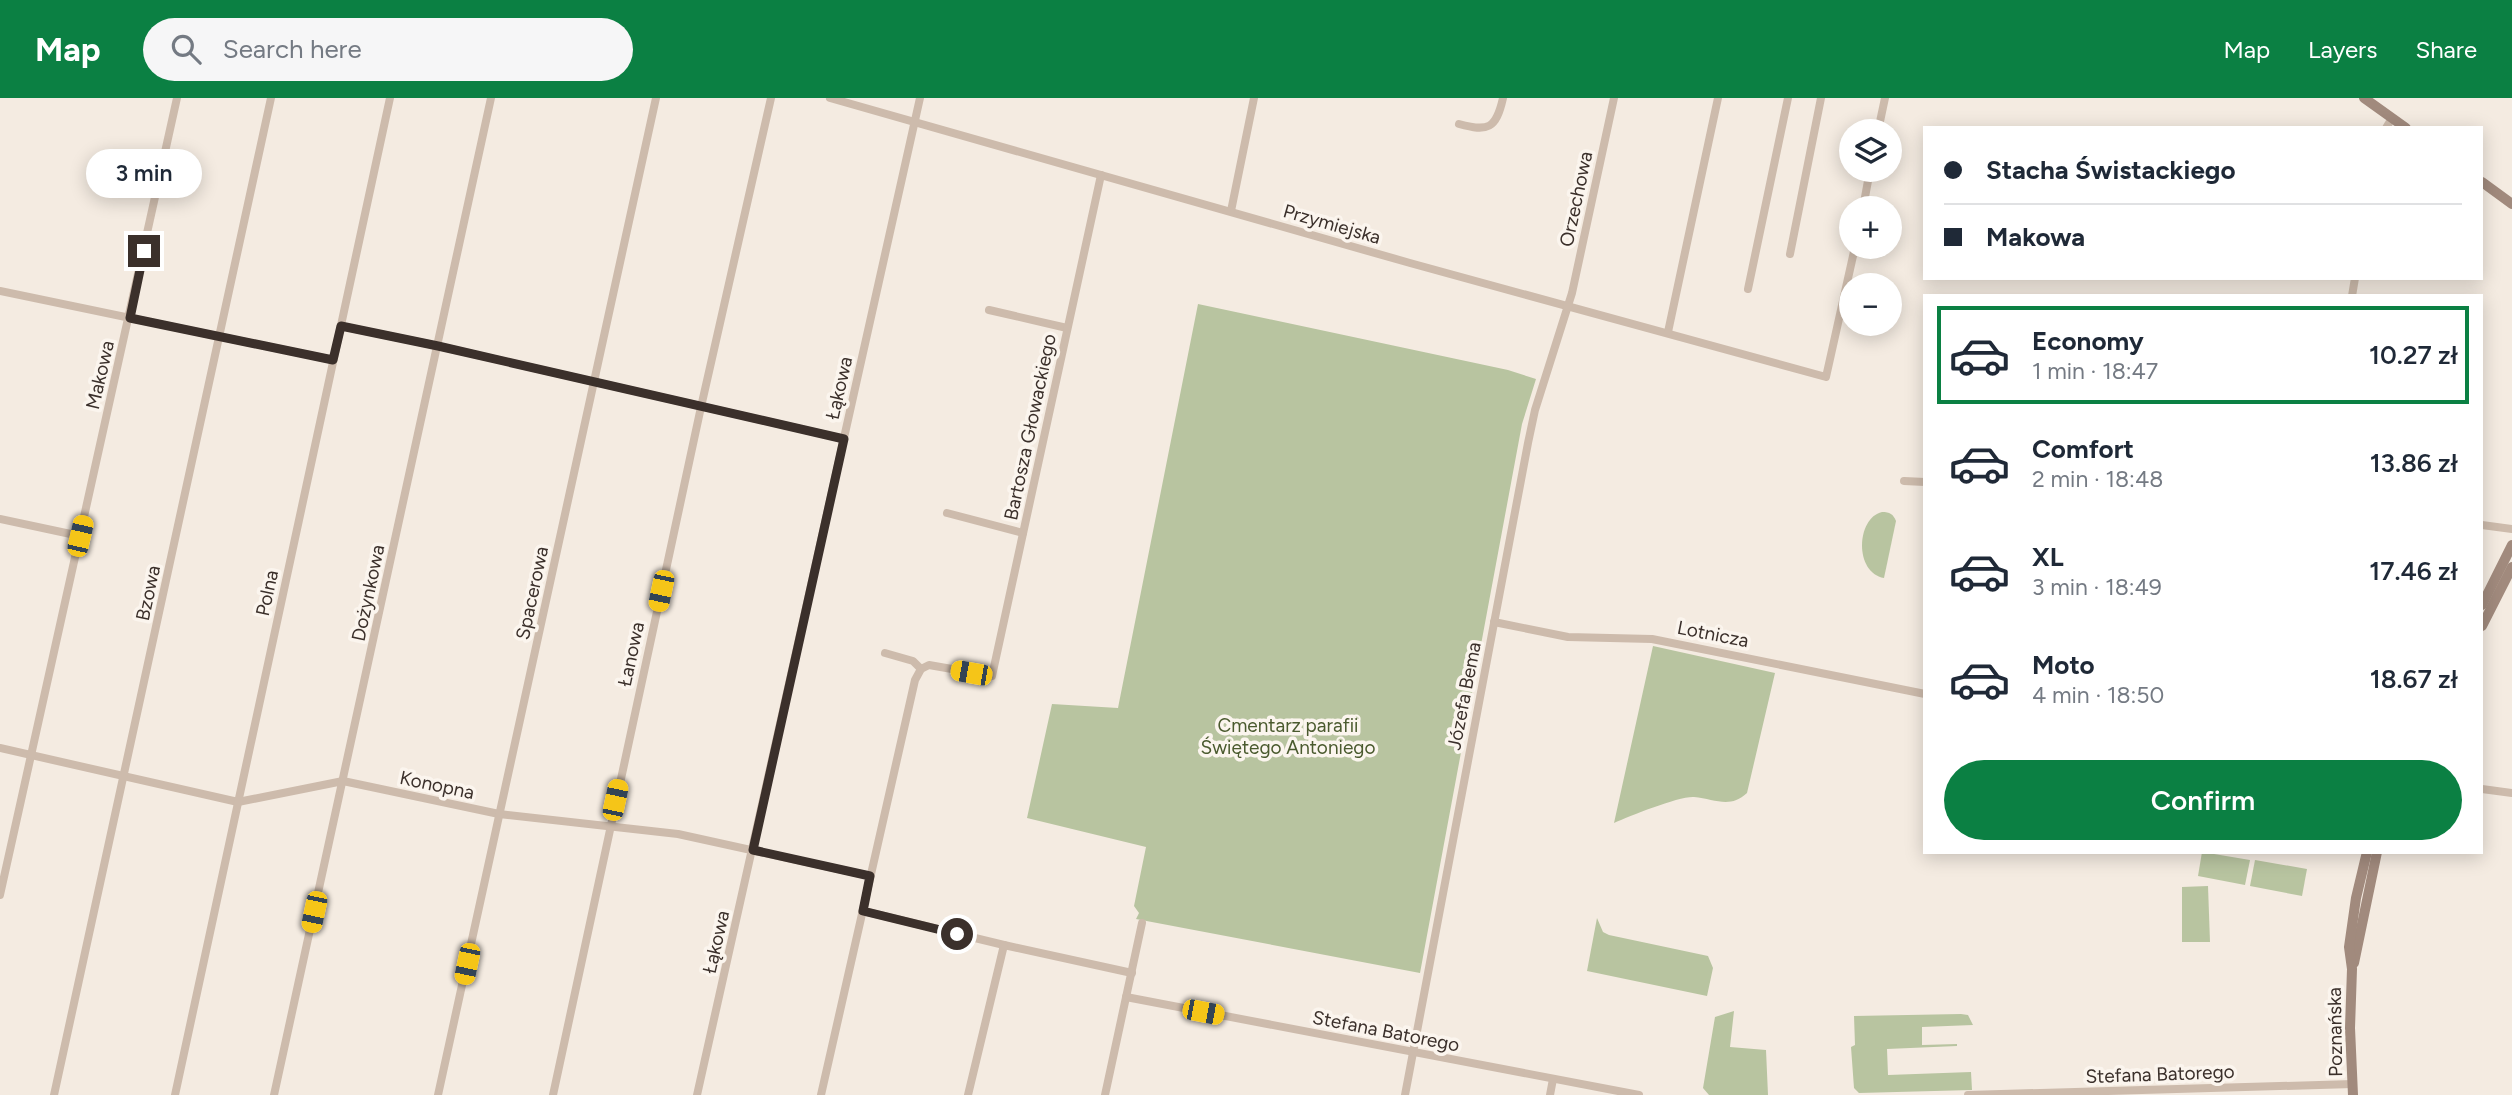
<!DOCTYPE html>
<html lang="en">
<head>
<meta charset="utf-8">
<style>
	body { margin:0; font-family:Figtree,sans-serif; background:#f6f6f7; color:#1f2937; height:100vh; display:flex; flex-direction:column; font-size:26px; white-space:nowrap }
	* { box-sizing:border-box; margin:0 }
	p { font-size:23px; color:#747a83 }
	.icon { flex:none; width:38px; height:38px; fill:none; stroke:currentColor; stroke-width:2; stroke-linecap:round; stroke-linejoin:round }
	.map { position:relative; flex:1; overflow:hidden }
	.drawer { position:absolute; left:1923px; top:196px; width:560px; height:560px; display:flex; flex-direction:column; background:#fff; border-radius:0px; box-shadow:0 4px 18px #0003 }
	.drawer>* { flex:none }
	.banner { position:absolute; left:1923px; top:28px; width:560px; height:154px; border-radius:0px; box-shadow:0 4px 18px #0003; display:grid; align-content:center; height:154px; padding:0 21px; background:#fff }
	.tools { position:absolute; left:1839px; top:21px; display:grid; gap:14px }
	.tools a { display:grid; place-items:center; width:63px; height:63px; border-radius:50%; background:#fff; box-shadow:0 4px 18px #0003; font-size:35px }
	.end { position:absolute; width:32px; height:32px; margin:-16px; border:9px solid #3b302b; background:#fff; box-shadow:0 0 0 4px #fff }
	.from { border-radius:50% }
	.bubble { position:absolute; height:49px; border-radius:24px; background:#fff; box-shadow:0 4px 18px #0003; font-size:23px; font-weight:600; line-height:49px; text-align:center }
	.car { position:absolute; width:21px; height:42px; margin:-21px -10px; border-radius:9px; box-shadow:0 0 5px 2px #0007; background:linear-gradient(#f5c518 24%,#345 0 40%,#f5c518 0 76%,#345 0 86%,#f5c518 0) }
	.banner b { display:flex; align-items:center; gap:24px; height:66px; font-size:26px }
	.banner b+b { border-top:2px solid #e0e1e3 }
	.banner i { width:18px; height:18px; background:#1f2937 }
	ul { padding:12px 0 0; list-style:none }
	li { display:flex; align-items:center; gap:21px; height:98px; margin:0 14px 10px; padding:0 7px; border:4px solid transparent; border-radius:0px }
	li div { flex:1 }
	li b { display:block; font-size:26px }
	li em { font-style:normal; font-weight:600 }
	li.current { border-color:#0b8043 }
	li>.icon { width:63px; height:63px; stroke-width:1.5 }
	.cta { display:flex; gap:14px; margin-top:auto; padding:14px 21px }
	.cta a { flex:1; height:80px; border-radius:42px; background:#0b8043; color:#fff; font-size:28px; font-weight:600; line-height:80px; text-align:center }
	header { display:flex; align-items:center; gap:42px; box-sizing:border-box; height:98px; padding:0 35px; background:#0b8043; color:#fff }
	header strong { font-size:33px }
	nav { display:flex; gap:38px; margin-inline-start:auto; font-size:24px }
	.search { width:490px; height:63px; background:#f6f6f7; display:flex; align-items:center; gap:18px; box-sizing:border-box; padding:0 24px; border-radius:38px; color:#747a83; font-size:26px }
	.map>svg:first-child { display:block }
	.green { fill:#b8c4a0 }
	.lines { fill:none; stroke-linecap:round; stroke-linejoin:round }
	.street { stroke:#cdbbac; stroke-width:8 }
	.secondary { stroke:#a18a7d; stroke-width:10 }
	.route { stroke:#3b302b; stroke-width:9 }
	.labels { text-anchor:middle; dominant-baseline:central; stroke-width:7; stroke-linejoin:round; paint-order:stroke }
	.street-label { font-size:19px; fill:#3b302b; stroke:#fbf5ee }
	.park-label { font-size:19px; fill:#4a5a2e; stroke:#fbf5ee }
</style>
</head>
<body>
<header>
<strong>Map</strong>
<div class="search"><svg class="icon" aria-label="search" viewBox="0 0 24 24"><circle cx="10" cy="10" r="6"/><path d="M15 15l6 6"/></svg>Search here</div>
<nav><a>Map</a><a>Layers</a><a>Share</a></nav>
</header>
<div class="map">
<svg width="2512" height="997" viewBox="0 0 2512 997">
	<rect width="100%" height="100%" fill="#f4ebe1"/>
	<g class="green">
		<path d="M1198,206L1508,272L1536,281L1522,326L1420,875L1136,821L1139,815L1134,808L1146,749L1027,720L1052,606L1118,610Z"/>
		<path d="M1882,414C1890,414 1893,416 1896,423L1884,480C1854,475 1856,420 1882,414Z"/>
		<path d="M1653,548L1775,575L1747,695C1730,711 1715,701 1694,699C1679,698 1630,718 1614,725Z"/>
		<path d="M2202,754L2250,762L2245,787L2198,778Z"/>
		<path d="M2255,762L2307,771L2302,798L2250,788Z"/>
		<path d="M2208,788L2210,844H2182V789Z"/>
		<path d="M1597,820L1603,834L1609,837L1708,858L1713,870L1707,898L1587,873Z"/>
		<path d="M1734,913L1730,949L1766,952L1768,997H1709L1703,990L1715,919Z"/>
		<path d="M1961,916L1968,917L1973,927L1922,929V947L1957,946V948L1887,951L1888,977L1971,974L1972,992L1859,995L1854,990L1851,949L1855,947L1854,918Z"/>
	</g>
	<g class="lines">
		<g class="street">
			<path d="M830,0L1410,165L1826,279L1855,149"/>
			<path d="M1459,26C1488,34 1496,31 1503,0"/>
			<path d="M2386,30L2392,20"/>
			<path d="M1878,33L1885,0"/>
			<path d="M1863,110L1870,72"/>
			<path d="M1231,113L1254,0"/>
			<path d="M1790,156L1821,0"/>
			<path d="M1748,191L1788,0"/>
			<path d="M0,193L333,262"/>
			<path d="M2352,198L2355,180"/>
			<path d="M989,212L1067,230"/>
			<path d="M341,228L438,248L844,341"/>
			<path d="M1668,234L1718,0"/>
			<path d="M1904,383L1925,384"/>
			<path d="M947,415L1023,435"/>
			<path d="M0,421L80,438"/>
			<path d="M2482,427L2512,431"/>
			<path d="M1494,524L1568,539L1652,541L1925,596"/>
			<path d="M885,555L913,563L921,571"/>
			<path d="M0,650L238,704L343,683L499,716L678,736L870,778"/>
			<path d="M2482,691L2512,695"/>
			<path d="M0,797L177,0"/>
			<path d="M863,813L1004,847L1132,875"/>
			<path d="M1126,899L1639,997"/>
			<path d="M54,997L271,0"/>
			<path d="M175,997L390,0"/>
			<path d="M274,997L491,0"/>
			<path d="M438,997L656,0"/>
			<path d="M553,997L701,309L771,0"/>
			<path d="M697,997L920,0"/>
			<path d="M821,997L915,582L921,571L929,567L992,578L1101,77"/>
			<path d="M968,997L1004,847"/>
			<path d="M1105,997L1142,825"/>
			<path d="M1405,997L1528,345L1535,312L1572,195L1614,0"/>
			<path d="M1550,997L1553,981"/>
			<path d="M1968,997L2353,986"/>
		</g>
		<g class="secondary">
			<path d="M2364,0L2406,30"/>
			<path d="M2482,84L2512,106"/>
			<path d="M2482,507L2512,447"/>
			<path d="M2482,528L2512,469"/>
			<path d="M2354,865L2377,754"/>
			<path d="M2353,997L2350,930L2352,871L2349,849L2356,800L2367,754"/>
		</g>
	</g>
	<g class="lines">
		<path class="route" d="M144,153L130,220L333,262L341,228L438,248L844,341L753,752L870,778L863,813L957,836"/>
	</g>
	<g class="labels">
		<g class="street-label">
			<text transform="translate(1576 101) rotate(-78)">Orzechowa</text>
			<text transform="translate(1332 126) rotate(16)">Przymiejska</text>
			<text transform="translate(100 277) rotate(-77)">Makowa</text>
			<text transform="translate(839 290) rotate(-77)">Łąkowa</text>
			<text transform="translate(1030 329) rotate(-78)">Bartosza Głowackiego</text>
			<text transform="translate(148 495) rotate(-78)">Bzowa</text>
			<text transform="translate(267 495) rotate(-78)">Polna</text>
			<text transform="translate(368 495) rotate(-78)">Dożynkowa</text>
			<text transform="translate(532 495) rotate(-78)">Spacerowa</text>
			<text transform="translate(1713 536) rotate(11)">Lotnicza</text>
			<text transform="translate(631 556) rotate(-78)">Łanowa</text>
			<text transform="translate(1464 598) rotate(-79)">Józefa Bema</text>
			<text transform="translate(437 687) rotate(12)">Konopna</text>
			<text transform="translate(716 844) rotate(-77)">Łąkowa</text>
			<text transform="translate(1386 933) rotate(11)">Stefana Batorego</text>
			<text transform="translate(2335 934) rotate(-91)">Poznańska</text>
			<text transform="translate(2160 976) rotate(-2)">Stefana Batorego</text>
		</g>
		<g class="park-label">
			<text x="1288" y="627">Cmentarz parafii<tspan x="1288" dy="22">Świętego Antoniego</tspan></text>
		</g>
	</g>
</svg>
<div class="tools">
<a><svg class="icon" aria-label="layers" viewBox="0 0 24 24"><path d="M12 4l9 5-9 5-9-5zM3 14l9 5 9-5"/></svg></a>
<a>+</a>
<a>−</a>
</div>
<i class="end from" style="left:957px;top:836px"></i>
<i class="end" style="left:144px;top:153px"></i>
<div class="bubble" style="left:86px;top:51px;width:116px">3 min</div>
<i class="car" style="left:80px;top:438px;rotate:13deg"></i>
<i class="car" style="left:661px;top:493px;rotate:192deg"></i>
<i class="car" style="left:971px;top:575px;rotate:280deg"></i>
<i class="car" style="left:615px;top:702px;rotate:12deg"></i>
<i class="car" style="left:314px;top:814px;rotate:192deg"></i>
<i class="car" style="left:467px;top:866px;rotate:192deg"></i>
<i class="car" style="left:1203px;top:914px;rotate:101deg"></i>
<div class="banner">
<b><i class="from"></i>Stacha Świstackiego</b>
<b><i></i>Makowa</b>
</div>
<section class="drawer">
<ul>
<li class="current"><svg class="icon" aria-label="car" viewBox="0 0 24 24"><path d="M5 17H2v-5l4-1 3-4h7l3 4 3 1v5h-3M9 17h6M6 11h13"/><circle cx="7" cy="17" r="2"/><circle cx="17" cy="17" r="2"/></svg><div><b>Economy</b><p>1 min · 18:47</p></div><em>10.27 zł</em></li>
<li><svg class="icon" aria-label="car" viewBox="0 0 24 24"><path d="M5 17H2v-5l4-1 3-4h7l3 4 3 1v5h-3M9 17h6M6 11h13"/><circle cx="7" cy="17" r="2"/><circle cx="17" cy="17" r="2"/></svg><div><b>Comfort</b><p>2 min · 18:48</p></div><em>13.86 zł</em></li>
<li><svg class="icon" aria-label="car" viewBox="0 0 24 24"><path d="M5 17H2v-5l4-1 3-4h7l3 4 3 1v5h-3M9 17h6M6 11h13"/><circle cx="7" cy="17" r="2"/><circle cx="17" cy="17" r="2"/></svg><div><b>XL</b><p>3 min · 18:49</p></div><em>17.46 zł</em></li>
<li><svg class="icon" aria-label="car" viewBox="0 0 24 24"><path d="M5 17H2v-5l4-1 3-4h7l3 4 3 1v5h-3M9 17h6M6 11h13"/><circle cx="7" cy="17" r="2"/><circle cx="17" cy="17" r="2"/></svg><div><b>Moto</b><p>4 min · 18:50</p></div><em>18.67 zł</em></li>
</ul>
<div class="cta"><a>Confirm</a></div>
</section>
</div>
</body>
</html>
